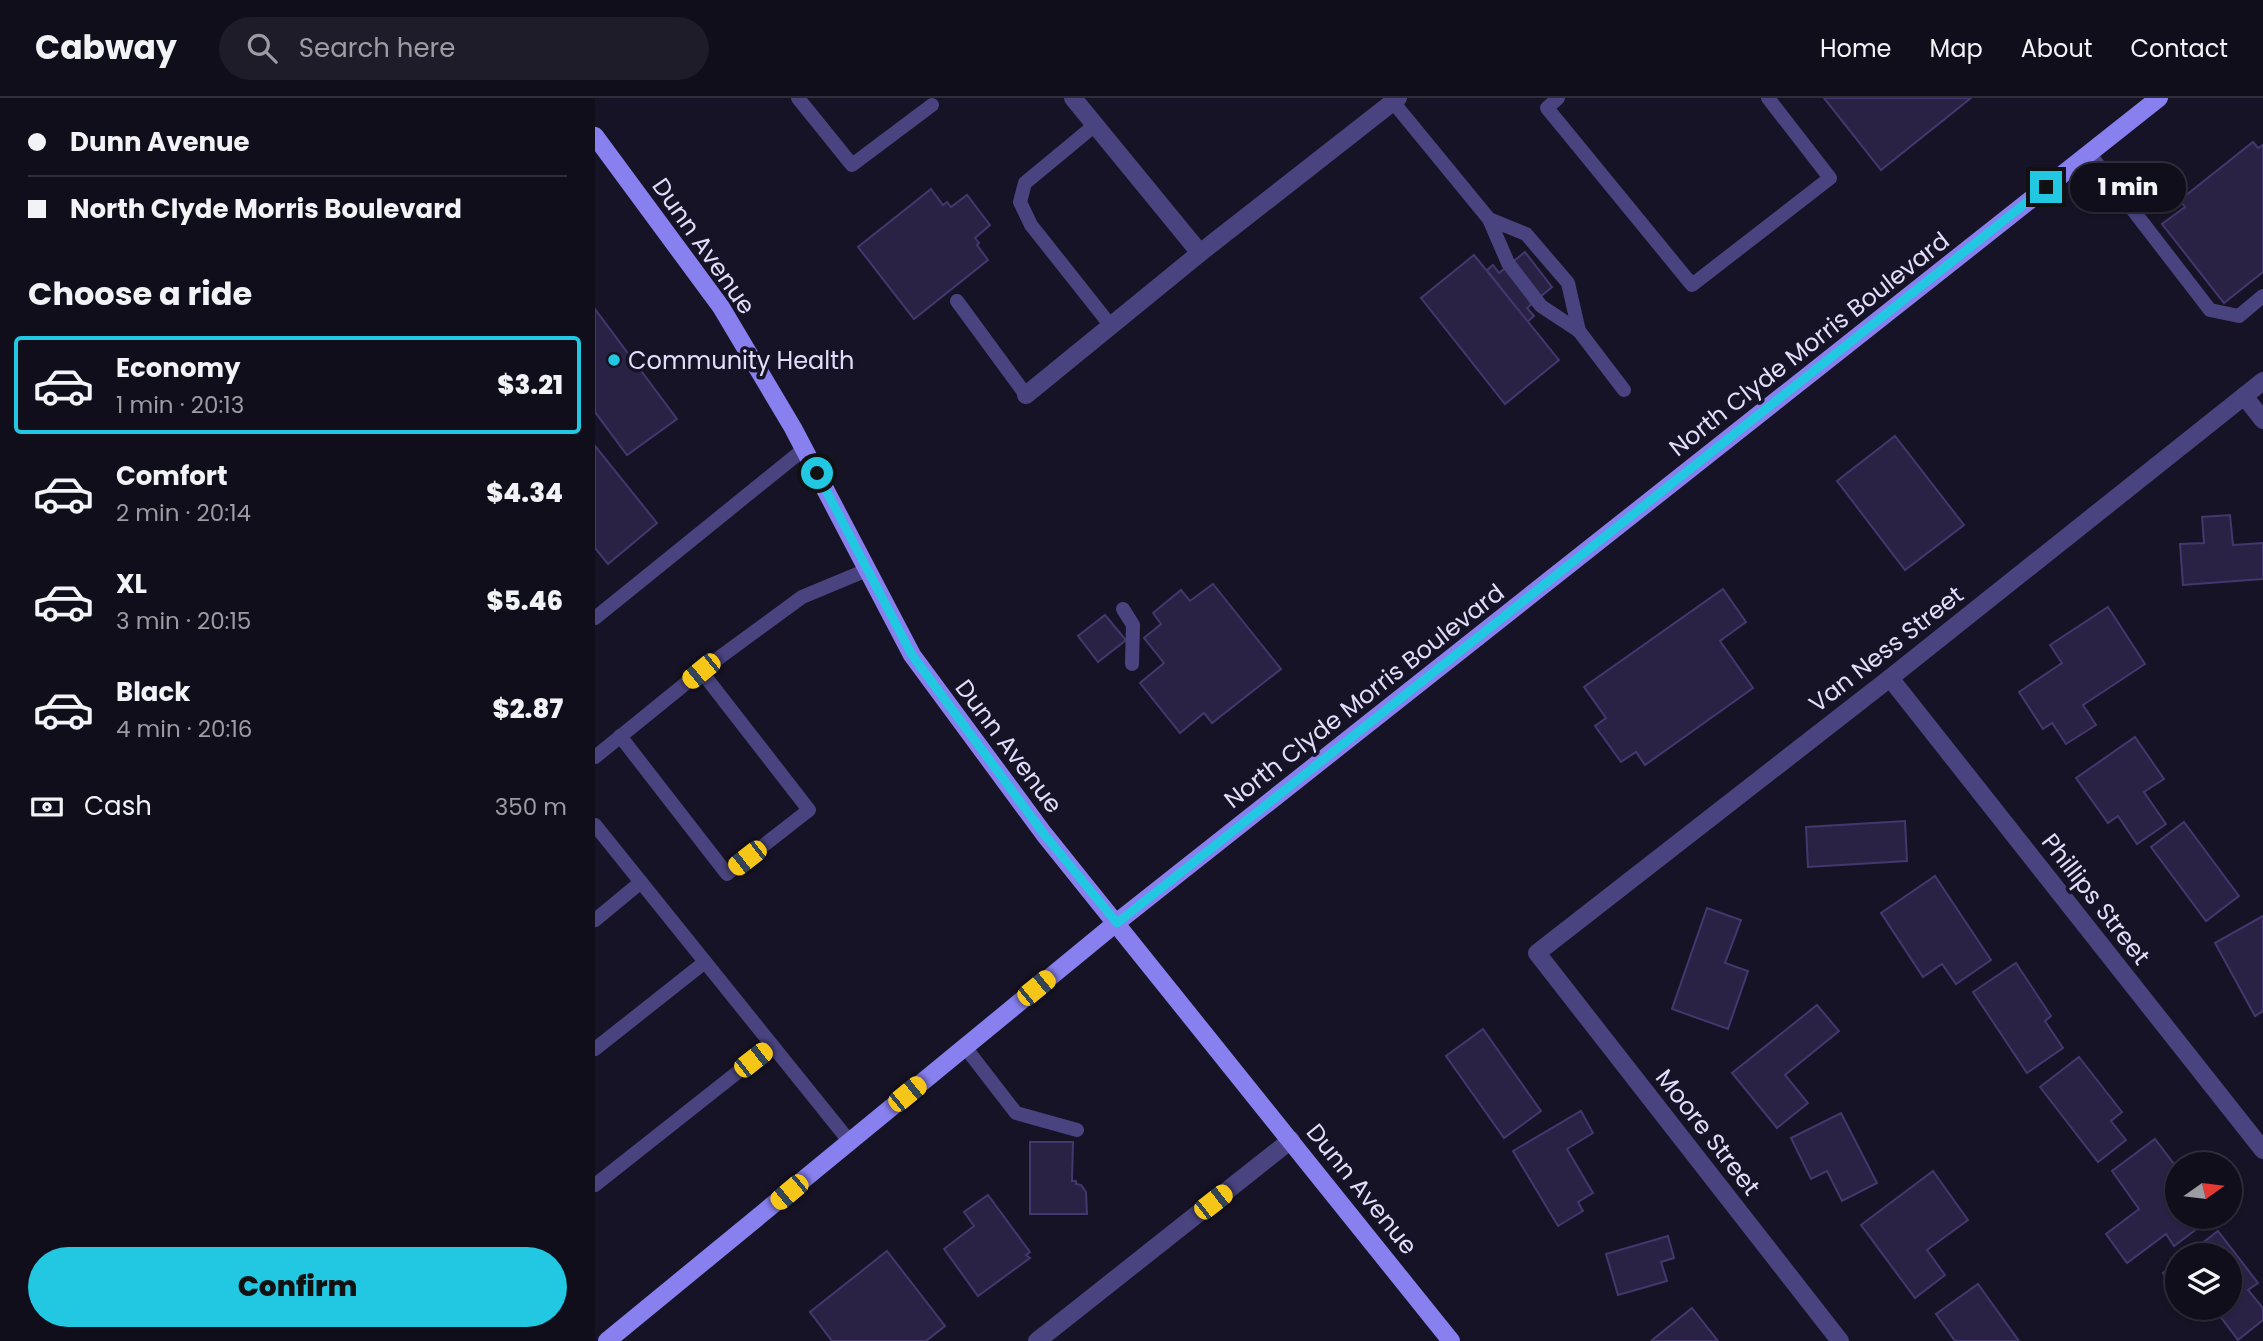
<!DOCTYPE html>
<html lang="en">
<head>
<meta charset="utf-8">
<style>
	body { margin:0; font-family:Poppins,sans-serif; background:#1e1c29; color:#f1f3f6; height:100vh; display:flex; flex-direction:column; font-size:26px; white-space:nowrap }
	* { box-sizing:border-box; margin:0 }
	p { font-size:23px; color:#9c9ca3 }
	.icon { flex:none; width:38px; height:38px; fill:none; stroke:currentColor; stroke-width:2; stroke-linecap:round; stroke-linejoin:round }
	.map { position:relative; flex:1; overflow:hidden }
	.panel { display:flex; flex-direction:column; background:#110e1c; width:595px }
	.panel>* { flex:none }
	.hud { display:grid; align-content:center; height:154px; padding:0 28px; background:#110e1c }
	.needle { width:46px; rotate:76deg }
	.controls { position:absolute; left:1570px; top:1054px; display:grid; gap:14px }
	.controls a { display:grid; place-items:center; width:77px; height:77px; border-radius:50%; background:#110e1c; box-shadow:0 2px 5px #0004,0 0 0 2px #302e3b; font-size:35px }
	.end { position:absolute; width:32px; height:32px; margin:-16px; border:9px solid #22c7e1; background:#111; box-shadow:0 0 0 4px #111 }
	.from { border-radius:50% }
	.bubble { position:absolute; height:49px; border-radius:24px; background:#110e1c; box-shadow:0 2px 5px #0004,0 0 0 2px #302e3b; font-size:23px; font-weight:800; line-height:49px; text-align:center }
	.car { position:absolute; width:21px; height:42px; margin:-21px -10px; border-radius:9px; box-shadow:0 0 5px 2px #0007; background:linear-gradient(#f5c518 24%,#345 0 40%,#f5c518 0 76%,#345 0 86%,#f5c518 0) }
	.hud b { display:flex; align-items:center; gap:24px; height:66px; font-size:26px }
	.hud b+b { border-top:2px solid #302e3b }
	.hud i { width:18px; height:18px; background:#f1f3f6 }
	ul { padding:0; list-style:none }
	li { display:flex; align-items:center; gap:21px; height:98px; margin:0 14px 10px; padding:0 14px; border:4px solid transparent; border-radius:7px }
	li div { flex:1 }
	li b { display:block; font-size:26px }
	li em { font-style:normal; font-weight:800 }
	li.active { border-color:#22c7e1 }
	li>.icon { width:63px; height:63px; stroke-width:1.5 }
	h2 { padding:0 28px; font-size:32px; line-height:84px }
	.pay { display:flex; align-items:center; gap:18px; height:77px; padding:0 28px; font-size:26px }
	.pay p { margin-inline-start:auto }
	.cta { display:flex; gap:14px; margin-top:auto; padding:14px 28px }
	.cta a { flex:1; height:80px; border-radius:42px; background:#22c7e1; color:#111; font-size:28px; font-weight:800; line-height:80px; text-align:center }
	header { display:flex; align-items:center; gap:42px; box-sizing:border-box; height:98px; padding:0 35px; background:#110e1c; border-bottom:2px solid #302e3b }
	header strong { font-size:33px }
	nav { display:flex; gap:38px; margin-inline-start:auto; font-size:24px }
	.search { width:490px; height:63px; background:#1e1c29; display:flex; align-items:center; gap:18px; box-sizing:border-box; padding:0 24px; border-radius:38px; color:#9c9ca3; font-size:26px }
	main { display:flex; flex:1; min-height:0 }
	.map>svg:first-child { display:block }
	.building { fill:#2a2245; stroke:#44376e; stroke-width:2 }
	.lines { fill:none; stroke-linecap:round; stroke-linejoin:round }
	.lane { stroke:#49447f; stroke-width:14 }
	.street { stroke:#49447f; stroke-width:18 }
	.secondary { stroke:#8780ee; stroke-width:18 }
	.route { stroke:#22c7e1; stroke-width:9 }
	.poi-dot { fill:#22c7e1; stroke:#171326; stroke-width:2.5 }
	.labels { text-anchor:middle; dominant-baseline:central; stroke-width:7; stroke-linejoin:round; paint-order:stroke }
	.street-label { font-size:24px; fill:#e1ddfa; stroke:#171326 }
	.poi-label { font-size:24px; fill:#e1ddfa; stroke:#171326; text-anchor:start }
</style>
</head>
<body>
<header>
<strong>Cabway</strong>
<div class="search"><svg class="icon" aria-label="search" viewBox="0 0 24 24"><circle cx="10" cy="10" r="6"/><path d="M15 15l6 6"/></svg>Search here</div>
<nav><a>Home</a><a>Map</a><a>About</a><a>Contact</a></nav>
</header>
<main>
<section class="panel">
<div class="hud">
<b><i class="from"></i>Dunn Avenue</b>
<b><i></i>North Clyde Morris Boulevard</b>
</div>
<h2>Choose a ride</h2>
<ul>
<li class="active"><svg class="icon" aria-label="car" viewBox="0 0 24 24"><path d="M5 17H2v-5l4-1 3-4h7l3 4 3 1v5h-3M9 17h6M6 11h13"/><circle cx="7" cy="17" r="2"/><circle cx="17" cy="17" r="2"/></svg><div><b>Economy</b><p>1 min · 20:13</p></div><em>$3.21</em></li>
<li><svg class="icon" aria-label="car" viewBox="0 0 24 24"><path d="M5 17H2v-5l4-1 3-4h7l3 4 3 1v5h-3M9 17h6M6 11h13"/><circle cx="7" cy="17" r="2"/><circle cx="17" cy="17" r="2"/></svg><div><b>Comfort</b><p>2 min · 20:14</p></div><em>$4.34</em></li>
<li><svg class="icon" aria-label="car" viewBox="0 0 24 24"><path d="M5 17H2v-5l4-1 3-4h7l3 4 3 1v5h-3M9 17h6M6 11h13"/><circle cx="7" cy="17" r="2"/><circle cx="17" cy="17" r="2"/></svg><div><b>XL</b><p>3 min · 20:15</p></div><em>$5.46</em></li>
<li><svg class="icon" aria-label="car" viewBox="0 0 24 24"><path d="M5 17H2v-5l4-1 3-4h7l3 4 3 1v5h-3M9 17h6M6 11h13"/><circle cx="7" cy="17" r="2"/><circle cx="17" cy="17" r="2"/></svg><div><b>Black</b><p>4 min · 20:16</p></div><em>$2.87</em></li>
</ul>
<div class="pay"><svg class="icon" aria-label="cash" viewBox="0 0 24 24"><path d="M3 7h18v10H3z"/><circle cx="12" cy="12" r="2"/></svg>Cash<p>350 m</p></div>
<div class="cta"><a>Confirm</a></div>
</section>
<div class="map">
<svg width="1668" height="1243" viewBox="0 0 1668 1243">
	<rect width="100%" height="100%" fill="#171326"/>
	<g class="building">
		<path d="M1229,0H1376L1286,72Z"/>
		<path d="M1658,44L1663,50L1668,47V174L1629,205L1567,126L1590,109L1585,102Z"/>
		<path d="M336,91L348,107L352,104L356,109L372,97L395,127L380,140L384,145L382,147L393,162L319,221L263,149Z"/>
		<path d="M930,154L957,189L932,210L939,218L932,224L892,172L898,167L904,175Z"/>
		<path d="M879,157L964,262L910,306L826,200Z"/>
		<path d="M0,211L82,321L32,357L0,314Z"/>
		<path d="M1300,338L1369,427L1310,472L1242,383Z"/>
		<path d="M0,348L62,425L13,466L0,450Z"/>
		<path d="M1635,417L1638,447L1668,445V481L1588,487L1585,446L1609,445L1607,419Z"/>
		<path d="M618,486L686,571L617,625L609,615L585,635L545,585L569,565L549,540L566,526L558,515L586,492L595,503Z"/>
		<path d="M1128,491L1151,524L1125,543L1158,590L1050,667L1041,654L1026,664L1000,628L1011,620L989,589Z"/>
		<path d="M1513,509L1550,566L1488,607L1501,627L1471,646L1457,625L1448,631L1424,594L1467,565L1455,547Z"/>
		<path d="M510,517L531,542L503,564L483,538Z"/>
		<path d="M1540,639L1569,681L1549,694L1571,726L1542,746L1523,718L1513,725L1481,680Z"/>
		<path d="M1310,723L1312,763L1213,769L1211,729Z"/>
		<path d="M1589,724L1644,798L1611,823L1556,749Z"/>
		<path d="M1340,778L1396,862L1361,886L1347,866L1328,879L1286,815Z"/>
		<path d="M1112,810L1146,822L1130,865L1153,873L1133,931L1077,911Z"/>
		<path d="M1668,818V913L1660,918L1620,845Z"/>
		<path d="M1421,865L1456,918L1450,923L1468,950L1432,975L1378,894Z"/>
		<path d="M1222,907L1244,933L1190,977L1213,1005L1182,1030L1137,975Z"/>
		<path d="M888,931L946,1013L909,1040L851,958Z"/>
		<path d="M1484,959L1527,1014L1516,1023L1531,1042L1503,1064L1445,989Z"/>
		<path d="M986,1013L998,1035L972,1051L998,1095L983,1104L988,1113L963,1128L918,1053Z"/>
		<path d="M1246,1015L1282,1085L1247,1103L1232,1073L1216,1081L1196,1040Z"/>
		<path d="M1560,1041L1582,1070V1118H1601L1607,1127L1579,1148L1571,1136L1532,1165L1511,1136L1544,1111L1517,1073Z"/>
		<path d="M435,1044H478L477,1083H481V1086L486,1087L491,1094L492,1116H435Z"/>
		<path d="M1338,1073L1373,1122L1332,1152L1350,1177L1320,1200L1266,1127Z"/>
		<path d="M393,1097L435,1154L431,1157L435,1160L383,1198L349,1151L379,1128L369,1114Z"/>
		<path d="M1623,1133L1663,1185L1653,1192L1668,1210V1222L1643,1242L1618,1209H1634V1157H1592Z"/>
		<path d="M1073,1138L1079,1160L1066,1164L1072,1183L1023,1197L1011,1156Z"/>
		<path d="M292,1153L350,1228L331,1243H237L215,1214Z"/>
		<path d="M1582,1164V1194L1568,1175Z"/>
		<path d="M1383,1186L1424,1243H1360L1341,1216Z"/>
		<path d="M1097,1210L1123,1243H1056Z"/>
	</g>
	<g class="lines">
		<g class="lane">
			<path d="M203,0L257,67L337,7"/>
			<path d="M963,0L952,10L1097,187L1235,80L1173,0"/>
			<path d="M798,4L894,121L931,136L973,185L984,233L1029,292"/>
			<path d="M500,27L430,85L425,104L436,127L516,228"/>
			<path d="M1494,55L1615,212L1644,218L1668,198"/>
			<path d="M894,121L913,165L946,208L984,233"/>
			<path d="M362,203L431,297"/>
			<path d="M528,511L538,527L537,566"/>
			<path d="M0,520L209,351"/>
			<path d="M25,638L132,776L214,712L106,573"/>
			<path d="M0,659L106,573L207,499L272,472"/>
			<path d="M0,727L255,1044"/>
			<path d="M0,822L46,784"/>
			<path d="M370,949L421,1015L482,1032"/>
			<path d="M0,951L110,864"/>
			<path d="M0,1087L177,947"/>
		</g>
		<g class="street">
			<path d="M478,0L605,155"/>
			<path d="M431,297L605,155L803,0"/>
			<path d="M1649,298L1668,322"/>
			<path d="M1295,580L1668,1052"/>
			<path d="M442,1243L696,1042"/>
			<path d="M1245,1243L942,855L1295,580L1668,283"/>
		</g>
		<g class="secondary">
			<path d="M0,38L126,209L198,330L317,557L449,736L856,1243"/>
			<path d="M12,1243L521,825L1564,0"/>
		</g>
	</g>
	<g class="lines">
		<path class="route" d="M222,375L317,557L449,736L522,825L1451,89"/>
	</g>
	<circle class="poi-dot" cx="19" cy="262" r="7"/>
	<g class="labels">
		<g class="street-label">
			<text transform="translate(109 148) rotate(55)">Dunn Avenue</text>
			<text transform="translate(1214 246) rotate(-38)">North Clyde Morris Boulevard</text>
			<text transform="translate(1291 551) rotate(-38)">Van Ness Street</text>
			<text transform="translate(769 598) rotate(-38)">North Clyde Morris Boulevard</text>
			<text transform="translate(414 648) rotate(53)">Dunn Avenue</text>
			<text transform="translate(1501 801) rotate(52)">Phillips Street</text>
			<text transform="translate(1113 1034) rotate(52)">Moore Street</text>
			<text transform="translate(767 1091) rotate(51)">Dunn Avenue</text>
		</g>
		<g class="poi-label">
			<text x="33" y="262">Community Health</text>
		</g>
	</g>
</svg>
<div class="controls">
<a><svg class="needle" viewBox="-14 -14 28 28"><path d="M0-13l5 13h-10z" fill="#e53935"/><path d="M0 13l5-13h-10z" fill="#9c9ca3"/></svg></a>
<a><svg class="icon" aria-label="layers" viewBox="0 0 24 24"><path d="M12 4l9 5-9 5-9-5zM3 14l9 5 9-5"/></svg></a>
</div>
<i class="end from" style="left:222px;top:375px"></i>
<i class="end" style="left:1451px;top:89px"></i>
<div class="bubble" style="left:1475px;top:65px;width:116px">1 min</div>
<i class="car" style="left:106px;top:573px;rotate:231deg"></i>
<i class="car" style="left:152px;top:760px;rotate:232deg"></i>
<i class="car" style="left:441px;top:890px;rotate:51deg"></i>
<i class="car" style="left:158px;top:962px;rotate:52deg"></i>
<i class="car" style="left:312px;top:996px;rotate:51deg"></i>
<i class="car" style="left:194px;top:1094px;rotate:230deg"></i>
<i class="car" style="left:618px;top:1104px;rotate:52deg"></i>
</div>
</main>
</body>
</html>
